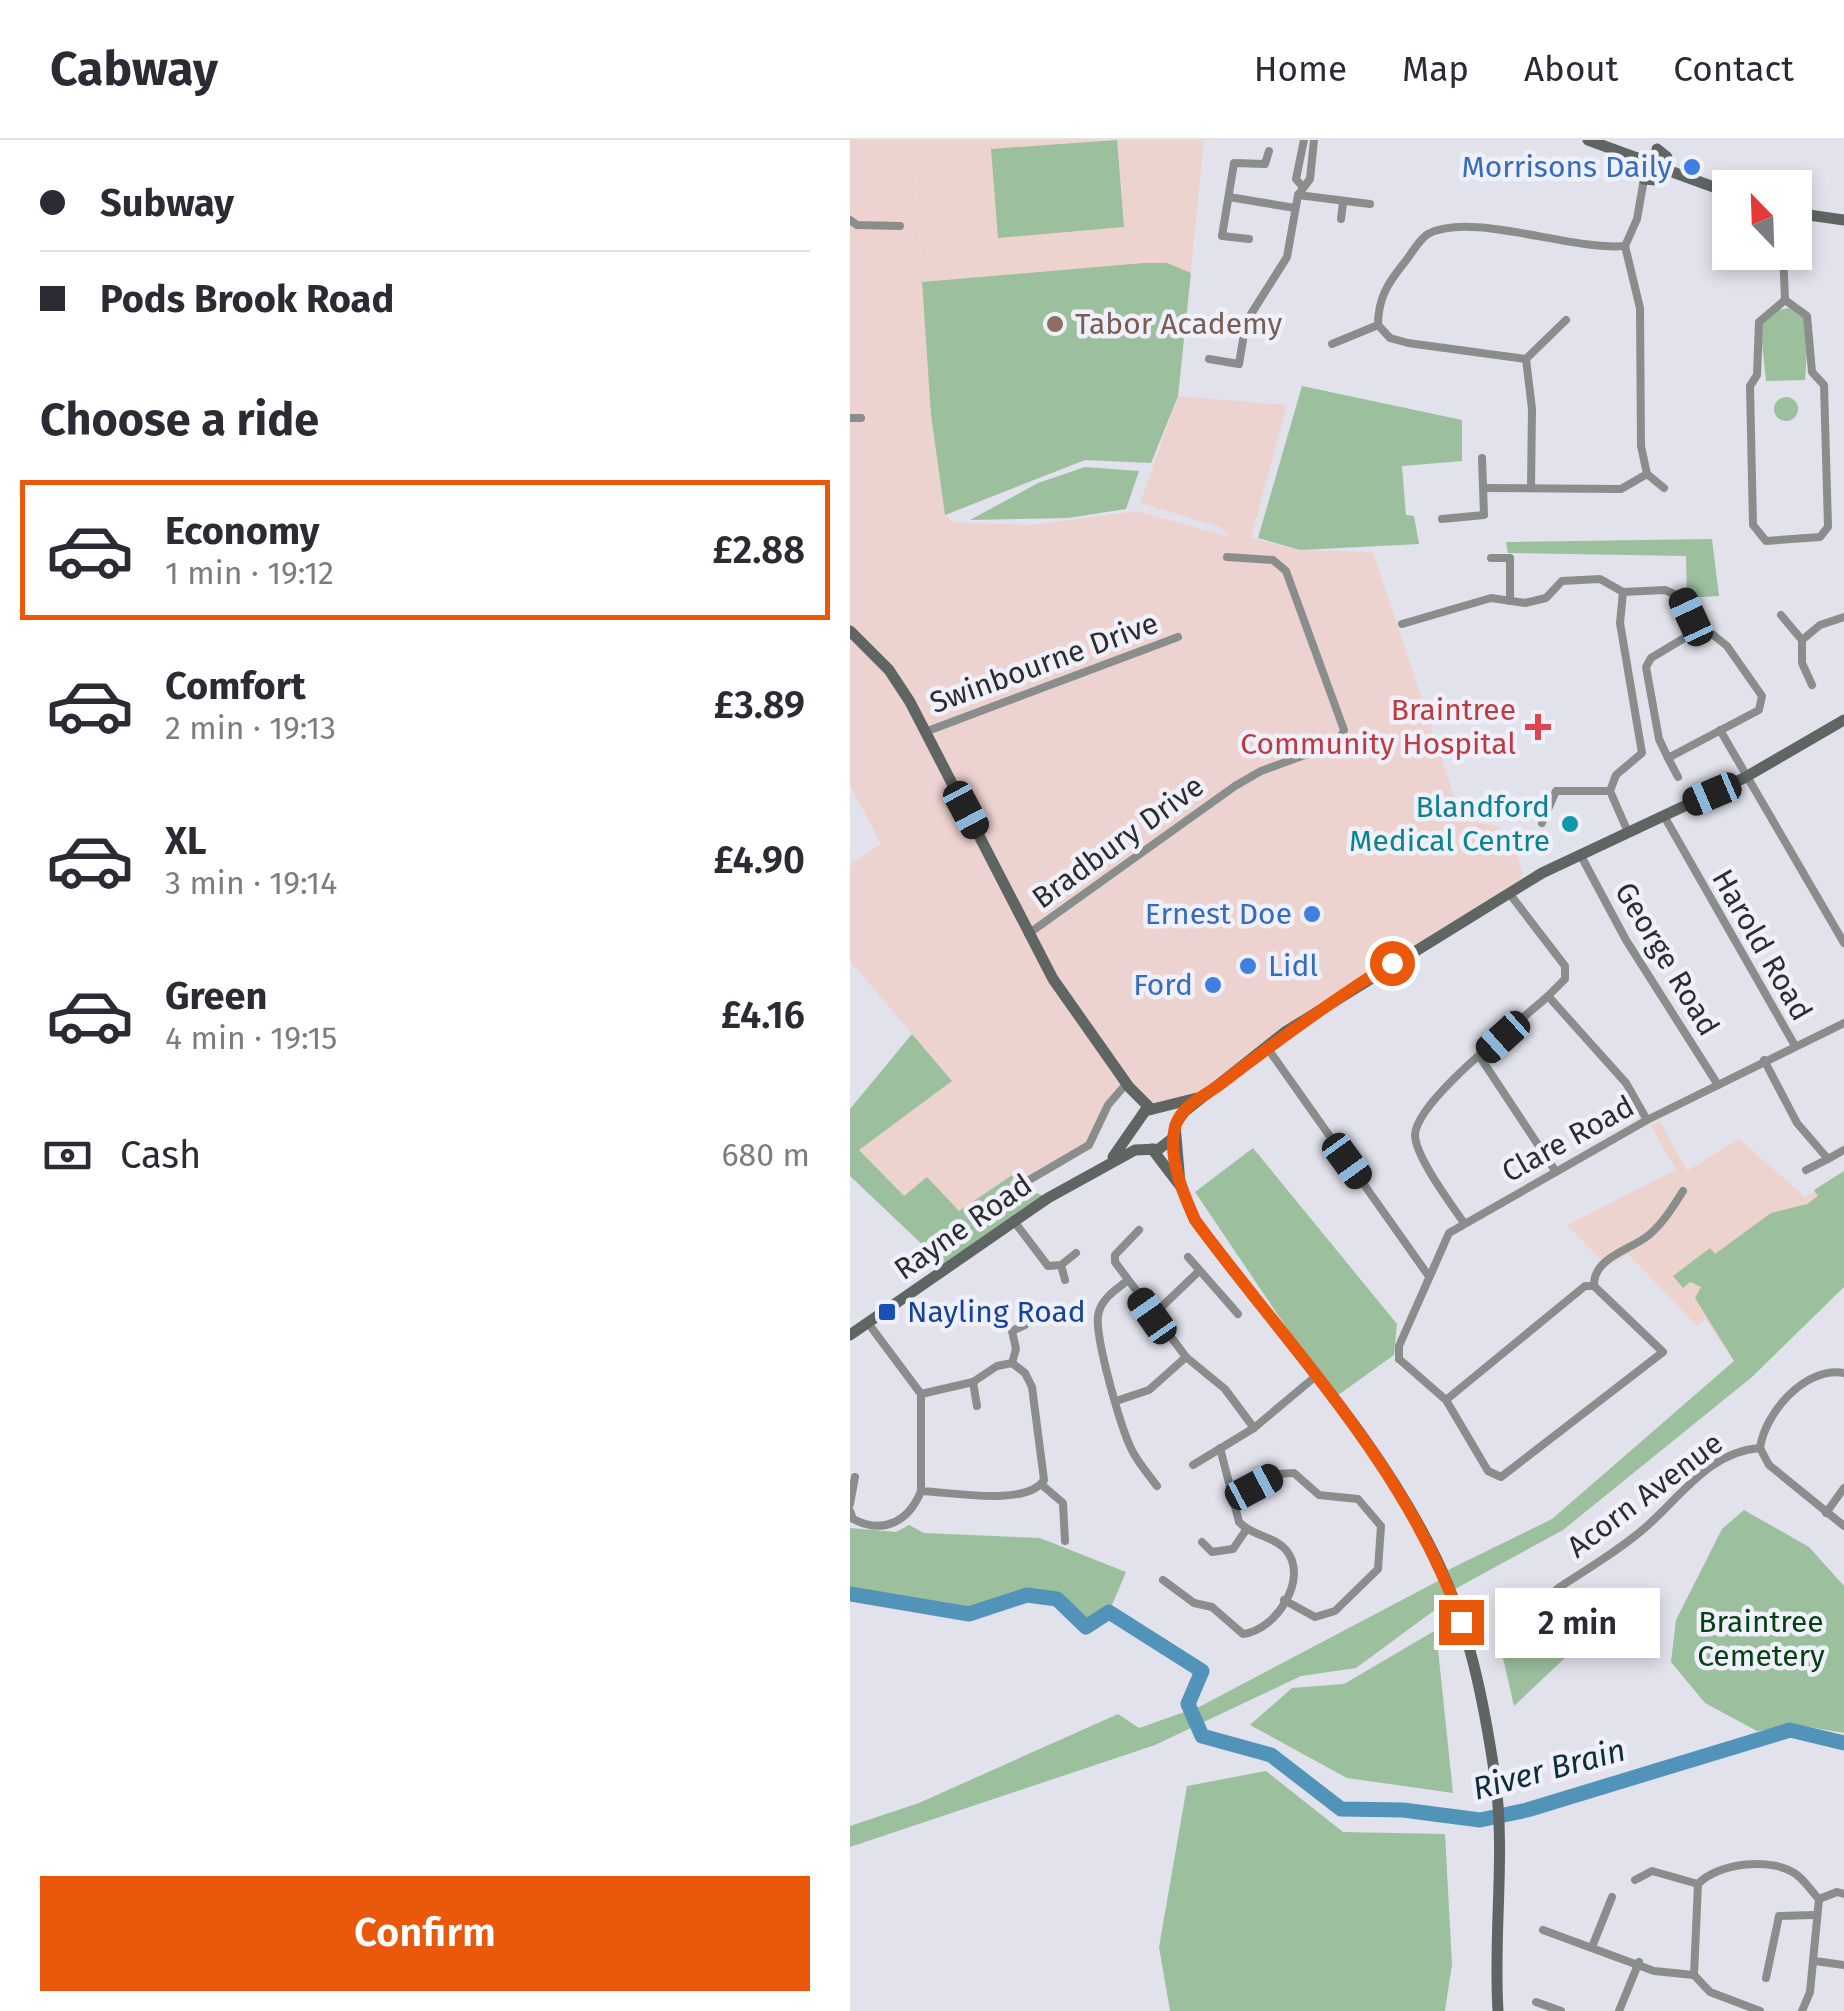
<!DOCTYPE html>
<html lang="en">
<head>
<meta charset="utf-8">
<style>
	body { margin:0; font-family:"Fira Sans",sans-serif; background:#f2f2f3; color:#2b2b33; height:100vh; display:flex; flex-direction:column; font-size:38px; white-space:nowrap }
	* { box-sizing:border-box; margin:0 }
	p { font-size:32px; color:#7c7c81 }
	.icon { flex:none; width:55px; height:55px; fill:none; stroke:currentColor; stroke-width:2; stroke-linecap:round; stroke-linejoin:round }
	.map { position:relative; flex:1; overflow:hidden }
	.side { display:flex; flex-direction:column; background:#fff; width:850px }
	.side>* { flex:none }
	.hud { display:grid; align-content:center; height:220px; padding:0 40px; background:#fff }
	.needle { width:65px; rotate:337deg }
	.tools { position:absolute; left:862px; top:30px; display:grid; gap:20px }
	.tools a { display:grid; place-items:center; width:100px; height:100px; border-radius:0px; background:#fff; box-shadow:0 5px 15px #0003; font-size:50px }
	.end { position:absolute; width:45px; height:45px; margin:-22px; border:12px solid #ea580c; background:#fff; box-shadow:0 0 0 5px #fff }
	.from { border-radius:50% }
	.bubble { position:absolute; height:70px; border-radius:0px; background:#fff; box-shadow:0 5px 15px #0003; font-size:32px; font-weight:600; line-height:70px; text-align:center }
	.car { position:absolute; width:30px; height:60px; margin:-30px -15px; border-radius:12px; box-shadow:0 0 8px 2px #0007; background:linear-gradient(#222 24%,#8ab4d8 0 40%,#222 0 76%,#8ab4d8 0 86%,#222 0) }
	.hud b { display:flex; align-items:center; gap:35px; height:95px; font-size:38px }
	.hud b+b { border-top:2px solid #e1e1e2 }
	.hud i { width:25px; height:25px; background:#2b2b33 }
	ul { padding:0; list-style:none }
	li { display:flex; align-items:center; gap:30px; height:140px; margin:0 20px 15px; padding:0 20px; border:5px solid transparent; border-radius:0px }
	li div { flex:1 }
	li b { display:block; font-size:38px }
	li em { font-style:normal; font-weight:600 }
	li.current { border-color:#ea580c }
	li>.icon { width:90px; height:90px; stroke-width:1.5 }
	h2 { padding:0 40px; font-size:45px; line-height:120px }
	.pay { display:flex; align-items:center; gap:25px; height:110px; padding:0 40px; font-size:38px }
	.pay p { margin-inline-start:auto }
	.action { display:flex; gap:20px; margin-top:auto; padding:20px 40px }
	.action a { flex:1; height:115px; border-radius:0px; background:#ea580c; color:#fff; font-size:40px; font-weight:600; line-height:115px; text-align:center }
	header { display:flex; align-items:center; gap:60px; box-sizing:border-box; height:140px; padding:0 50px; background:#fff; border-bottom:2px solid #e1e1e2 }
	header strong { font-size:48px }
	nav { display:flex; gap:55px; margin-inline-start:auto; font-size:35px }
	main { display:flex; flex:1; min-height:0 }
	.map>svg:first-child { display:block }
	.industrial { fill:#edd3d0 }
	.education { fill:#edd3cd }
	.green { fill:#9cbf9e }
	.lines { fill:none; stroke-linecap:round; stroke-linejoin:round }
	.river { stroke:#5294b9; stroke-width:15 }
	.street { stroke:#898e8c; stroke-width:8 }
	.secondary { stroke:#5f6563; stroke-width:11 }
	.route { stroke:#ea580c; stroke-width:12 }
	.shop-dot { fill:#3f7fe0; stroke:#eff0f9; stroke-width:4 }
	.education-dot { fill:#8d6e63; stroke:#eff0f9; stroke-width:4 }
	.health-dot { fill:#e0444e; stroke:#eff0f9; stroke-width:4 }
	.culture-dot { fill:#0f9aa8; stroke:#eff0f9; stroke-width:4 }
	.transit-dot { fill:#1a4fb4; stroke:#eff0f9; stroke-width:4 }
	.labels { text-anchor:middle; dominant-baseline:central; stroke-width:9; stroke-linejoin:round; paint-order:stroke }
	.shop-label { font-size:30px; fill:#366cbe; stroke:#eff0f9; text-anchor:end }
	.education-label { font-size:30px; fill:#785e54; stroke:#eff0f9; text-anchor:start }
	.street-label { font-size:30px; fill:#2d2d31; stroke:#eff0f9 }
	.health-label { font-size:30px; fill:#be3a42; stroke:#eff0f9; text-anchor:end }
	.culture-label { font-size:30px; fill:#0d838f; stroke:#eff0f9; text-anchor:end }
	.transit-label { font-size:30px; fill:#164399; stroke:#eff0f9; text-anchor:start }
	.park-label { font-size:30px; fill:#064114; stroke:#eff0f9 }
	.water-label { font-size:32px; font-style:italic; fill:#0e2d3d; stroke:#eff0f9 }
</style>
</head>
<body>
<header>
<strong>Cabway</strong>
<nav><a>Home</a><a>Map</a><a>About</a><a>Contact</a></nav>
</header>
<main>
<section class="side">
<div class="hud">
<b><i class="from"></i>Subway</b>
<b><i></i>Pods Brook Road</b>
</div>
<h2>Choose a ride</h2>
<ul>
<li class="current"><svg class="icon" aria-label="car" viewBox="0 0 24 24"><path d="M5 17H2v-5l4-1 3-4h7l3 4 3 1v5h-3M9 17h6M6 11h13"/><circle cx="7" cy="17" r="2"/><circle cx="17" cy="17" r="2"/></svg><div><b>Economy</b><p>1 min · 19:12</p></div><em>£2.88</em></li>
<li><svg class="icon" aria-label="car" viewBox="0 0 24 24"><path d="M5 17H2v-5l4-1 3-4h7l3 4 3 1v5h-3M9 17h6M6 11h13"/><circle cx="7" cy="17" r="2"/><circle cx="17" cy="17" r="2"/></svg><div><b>Comfort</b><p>2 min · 19:13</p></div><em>£3.89</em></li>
<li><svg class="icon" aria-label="car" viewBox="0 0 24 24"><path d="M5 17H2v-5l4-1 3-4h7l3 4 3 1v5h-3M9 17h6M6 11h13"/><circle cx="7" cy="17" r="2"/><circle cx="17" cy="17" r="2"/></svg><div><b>XL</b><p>3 min · 19:14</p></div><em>£4.90</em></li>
<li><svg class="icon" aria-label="car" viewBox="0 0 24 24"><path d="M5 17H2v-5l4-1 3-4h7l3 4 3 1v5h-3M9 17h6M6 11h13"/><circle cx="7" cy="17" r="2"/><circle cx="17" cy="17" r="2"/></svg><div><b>Green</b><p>4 min · 19:15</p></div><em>£4.16</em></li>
</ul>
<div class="pay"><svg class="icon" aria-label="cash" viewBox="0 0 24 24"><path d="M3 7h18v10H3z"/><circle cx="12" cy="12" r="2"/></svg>Cash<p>680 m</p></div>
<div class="action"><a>Confirm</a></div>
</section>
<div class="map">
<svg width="994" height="1871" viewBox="0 0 994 1871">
	<rect width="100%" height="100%" fill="#e2e2ec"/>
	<path class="industrial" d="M0,0H63L81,275L95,375L103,382L182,385L287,371L379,397L370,387L290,363L328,256L437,265L401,398L450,410L523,412L612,680L645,685L664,704L673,734L659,753L483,859L367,947L293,973L278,944L258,965L239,1005L173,1047L167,1032L109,1072L54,1057L9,1010L102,941L0,821V725L31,704L0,645Z"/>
	<g class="education">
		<path d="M63,0H354L328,256L301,323L235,320L95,375L81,275Z"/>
		<path d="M810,981L837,1031L889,999L955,1057L994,1031L884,1220L855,1179L847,1186L778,1114L757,1126L717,1085L826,1030L801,986Z"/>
	</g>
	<g class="green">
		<path d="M267,0L274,87L148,98L141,9Z"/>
		<path d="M294,123H317L341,133L328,256L301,323L235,320L95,375L81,275L72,142Z"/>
		<path d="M939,168L959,182L955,240L916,241L910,184L928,170Z"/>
		<path d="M452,246L612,280V321L552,326L556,375L564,376L569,404L450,410L408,398Z"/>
		<circle cx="936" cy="269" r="12"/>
		<path d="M235,327L289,331L276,369L218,378L120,380L188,343Z"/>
		<path d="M862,399L869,456L837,458L836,416L658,413L656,402Z"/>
		<path d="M62,894L102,941L9,1010L54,1056L77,1037L109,1071L168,1031L173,1047L198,1058L97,1128L0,1036V969Z"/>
		<path d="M403,1008L547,1184L544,1215L484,1258L345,1052Z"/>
		<path d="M994,1031V1147L902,1237L713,1390L605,1449L598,1430L702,1379L884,1221L845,1158L851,1147L840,1142L833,1148L823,1136L860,1108L865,1114L921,1073L957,1064L968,1056L964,1050Z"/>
		<path d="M894,1370L959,1407L994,1446V1593L948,1585L907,1591L855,1563L821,1522L826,1480L872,1389Z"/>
		<path d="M59,1385L74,1393L190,1398L276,1432L259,1472L236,1487L207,1459L177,1455L119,1474L0,1454V1388L46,1392Z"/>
		<path d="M588,1441L597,1461L506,1528L451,1536L305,1605L0,1707V1686L69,1663L268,1574L289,1588L349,1567Z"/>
		<path d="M683,1475L718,1515L664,1566L650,1505Z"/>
		<path d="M586,1490L603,1653L497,1638L400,1585L442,1548L494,1544Z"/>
		<path d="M416,1631L493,1692L595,1694L602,1824L595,1871H320L309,1807L337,1646Z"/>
	</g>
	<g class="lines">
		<path class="river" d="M0,1454L119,1474L177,1455L207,1459L236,1487L259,1472L352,1531L338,1564L352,1596L421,1615L491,1669L553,1670L630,1680L677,1670L940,1590L994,1603"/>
		<g class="street">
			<path d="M452,46L446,39L454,0"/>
			<path d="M448,55L520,64"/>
			<path d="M379,57L445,68"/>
			<path d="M491,79L493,62"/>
			<path d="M0,80L7,85L50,86"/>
			<path d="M399,99L372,96L384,23L415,24L419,11"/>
			<path d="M933,112L935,160L957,176L962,232L974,245L978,387L970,397L916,401L903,385L900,246L907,235L909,182L935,160"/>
			<path d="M528,185C528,158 538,143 554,123C562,114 568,100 578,94C621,71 721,111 775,106"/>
			<path d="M528,185L540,198L558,203L676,219L682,269L681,347"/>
			<path d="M482,204L528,185"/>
			<path d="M359,219L389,224L396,182L437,117L448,55L460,39L464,0"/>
			<path d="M676,219L716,180"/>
			<path d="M0,278H11"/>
			<path d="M797,334L814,348"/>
			<path d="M634,348L771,349L797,334L791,306L790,168L775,106L787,79L794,39"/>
			<path d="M592,379L634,375L632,318"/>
			<path d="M641,418H660V461"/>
			<path d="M931,475L952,500"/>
			<path d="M552,484L641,458L675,463L696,458L712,441L750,439L773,452"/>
			<path d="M962,545L952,523V500L970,485L994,477"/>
			<path d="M870,590L994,803"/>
			<path d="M75,592L328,497"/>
			<path d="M818,618L828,637"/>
			<path d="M814,676L944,904"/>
			<path d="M692,683L706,651H760"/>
			<path d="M778,692L760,651L766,635L792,613L770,483L773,452L815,450L831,457L841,477L877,506L912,556L909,570L818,618L809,599L796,527L801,518L851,488"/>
			<path d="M730,714L776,800L868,945"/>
			<path d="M659,753L715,826V839L698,856L776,943L797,980"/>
			<path d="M178,794L385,646L411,631L488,603L494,590L436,431L423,420L377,417"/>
			<path d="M416,906L578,1135"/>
			<path d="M630,917L706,1032"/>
			<path d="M914,920L947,983L978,1019L956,1030"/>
			<path d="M978,1019L994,1010"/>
			<path d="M174,1043L239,1005L258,965L277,943"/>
			<path d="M163,1080L198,1126L211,1125L226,1113"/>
			<path d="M614,1083C601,1064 565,1016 565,995C566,960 671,881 698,856"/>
			<path d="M289,1090L265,1115V1122L336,1217L375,1249L404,1288"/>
			<path d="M338,1117L388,1174"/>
			<path d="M211,1125L215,1140"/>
			<path d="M277,1141C265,1150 250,1160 248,1176C245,1198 272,1294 284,1314C290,1325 299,1335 307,1346"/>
			<path d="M744,1146C743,1117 781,1110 799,1095C813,1083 823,1067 833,1051"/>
			<path d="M302,1176L349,1131"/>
			<path d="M18,1183L71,1254V1351C100,1352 177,1367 194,1340L182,1247L175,1233L162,1223L166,1209L162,1191L175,1185"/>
			<path d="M549,1219L596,1260L638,1331L651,1337L813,1212L744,1146H735L596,1260"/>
			<path d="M549,1219V1206L599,1093L797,980L994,883"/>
			<path d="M123,1242L127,1266"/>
			<path d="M71,1254L123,1242L147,1226L162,1223"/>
			<path d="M266,1261L299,1250L336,1217"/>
			<path d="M910,1308C915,1273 955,1226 994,1233"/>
			<path d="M910,1308L919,1325L994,1386"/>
			<path d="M343,1325L404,1288L466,1236"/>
			<path d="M192,1345L213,1363L215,1401"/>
			<path d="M382,1353L428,1334L444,1333L469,1355L508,1359L531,1386L528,1429L485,1471L465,1477L434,1460"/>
			<path d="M0,1364L5,1337"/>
			<path d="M0,1371L3,1379C34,1395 59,1381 71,1351"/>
			<path d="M976,1373L994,1348"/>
			<path d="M352,1402L362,1412L383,1409L396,1390"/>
			<path d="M313,1440L344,1463L362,1467L393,1494C425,1491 460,1439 436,1410C424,1396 402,1396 389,1382L370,1308"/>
			<path d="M707,1449C737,1429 770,1410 797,1386C831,1356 861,1311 910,1308"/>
			<path d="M785,1740L802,1731L848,1744"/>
			<path d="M969,1759L987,1752L994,1754"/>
			<path d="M693,1790L804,1831L844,1835"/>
			<path d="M742,1807L762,1757"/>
			<path d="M965,1821L994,1825"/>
			<path d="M916,1838L929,1776L964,1775"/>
			<path d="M686,1862L711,1871"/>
			<path d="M769,1871L789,1822"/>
			<path d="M910,1871L860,1852L844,1835L848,1744C868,1723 922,1716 947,1735C955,1741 962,1752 969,1759L960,1852L952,1871"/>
		</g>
		<g class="secondary">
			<path d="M738,0L787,18"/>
			<path d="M807,9L817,17V30"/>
			<path d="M787,18L786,30L794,39L806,40L817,30"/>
			<path d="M817,30L880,53"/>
			<path d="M945,73L994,80"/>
			<path d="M0,491L39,530L60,562L203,839L279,947L301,969"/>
			<path d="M302,1009L331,1047L345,1080C426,1191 526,1293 586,1418C619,1486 634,1562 645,1637C656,1713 643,1794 648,1871"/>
			<path d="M263,1017L295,971L347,958"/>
			<path d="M330,1043L325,985L334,972L435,892L692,733L894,638L994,580"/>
			<path d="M0,1195L198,1058L285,1010L309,1009L324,997"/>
		</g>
	</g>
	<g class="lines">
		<path class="route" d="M542,823C482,860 428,900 372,943C357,955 333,964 326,984C316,1014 333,1053 345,1080C440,1209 558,1328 611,1482"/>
	</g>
	<g class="shop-dot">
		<circle cx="842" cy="27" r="10"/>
		<circle cx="462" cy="774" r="10"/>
		<circle cx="398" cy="826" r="10"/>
		<circle cx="363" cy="845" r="10"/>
	</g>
	<circle class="education-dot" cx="205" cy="184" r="10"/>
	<path class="health-dot" d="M683 572h10v10h10v10h-10v10h-10v-10h-10v-10h10z"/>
	<circle class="culture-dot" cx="720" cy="684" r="10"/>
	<rect class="transit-dot" x="27" y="1162" width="20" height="20" rx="5"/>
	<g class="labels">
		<g class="shop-label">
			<text x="822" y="27">Morrisons Daily</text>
			<text x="442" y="774">Ernest Doe</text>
			<text x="418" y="826" text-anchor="start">Lidl</text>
			<text x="343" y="845">Ford</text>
		</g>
		<g class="education-label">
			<text x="225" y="184">Tabor Academy</text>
		</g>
		<g class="street-label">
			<text transform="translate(194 523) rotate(-20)">Swinbourne Drive</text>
			<text transform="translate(268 702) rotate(-36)">Bradbury Drive</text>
			<text transform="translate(912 805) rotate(60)">Harold Road</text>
			<text transform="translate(817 819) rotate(59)">George Road</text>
			<text transform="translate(718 999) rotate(-29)">Clare Road</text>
			<text transform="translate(113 1087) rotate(-35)">Rayne Road</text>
			<text transform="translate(795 1355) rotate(-37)">Acorn Avenue</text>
		</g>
		<g class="health-label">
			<text x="666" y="570">Braintree<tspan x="666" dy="34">Community Hospital</tspan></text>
		</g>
		<g class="culture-label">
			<text x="700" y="667">Blandford<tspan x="700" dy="34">Medical Centre</tspan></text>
		</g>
		<g class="transit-label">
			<text x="57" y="1172">Nayling Road</text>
		</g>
		<g class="park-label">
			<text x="911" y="1482">Braintree<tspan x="911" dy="34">Cemetery</tspan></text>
		</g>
		<g class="water-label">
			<text transform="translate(699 1629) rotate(-15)">River Brain</text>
		</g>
	</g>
</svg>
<div class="tools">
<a><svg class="needle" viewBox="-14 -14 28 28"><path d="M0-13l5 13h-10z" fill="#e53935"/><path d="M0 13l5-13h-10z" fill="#7c7c81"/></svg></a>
</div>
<i class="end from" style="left:542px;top:823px"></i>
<i class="end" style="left:611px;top:1482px"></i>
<div class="bubble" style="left:645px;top:1448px;width:165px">2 min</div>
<i class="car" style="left:841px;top:477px;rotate:335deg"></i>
<i class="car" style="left:862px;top:654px;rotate:247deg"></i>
<i class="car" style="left:116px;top:670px;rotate:152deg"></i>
<i class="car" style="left:653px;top:897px;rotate:228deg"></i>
<i class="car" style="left:497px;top:1021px;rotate:144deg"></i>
<i class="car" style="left:302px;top:1176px;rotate:325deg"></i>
<i class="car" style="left:404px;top:1347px;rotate:62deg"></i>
</div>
</main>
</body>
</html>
